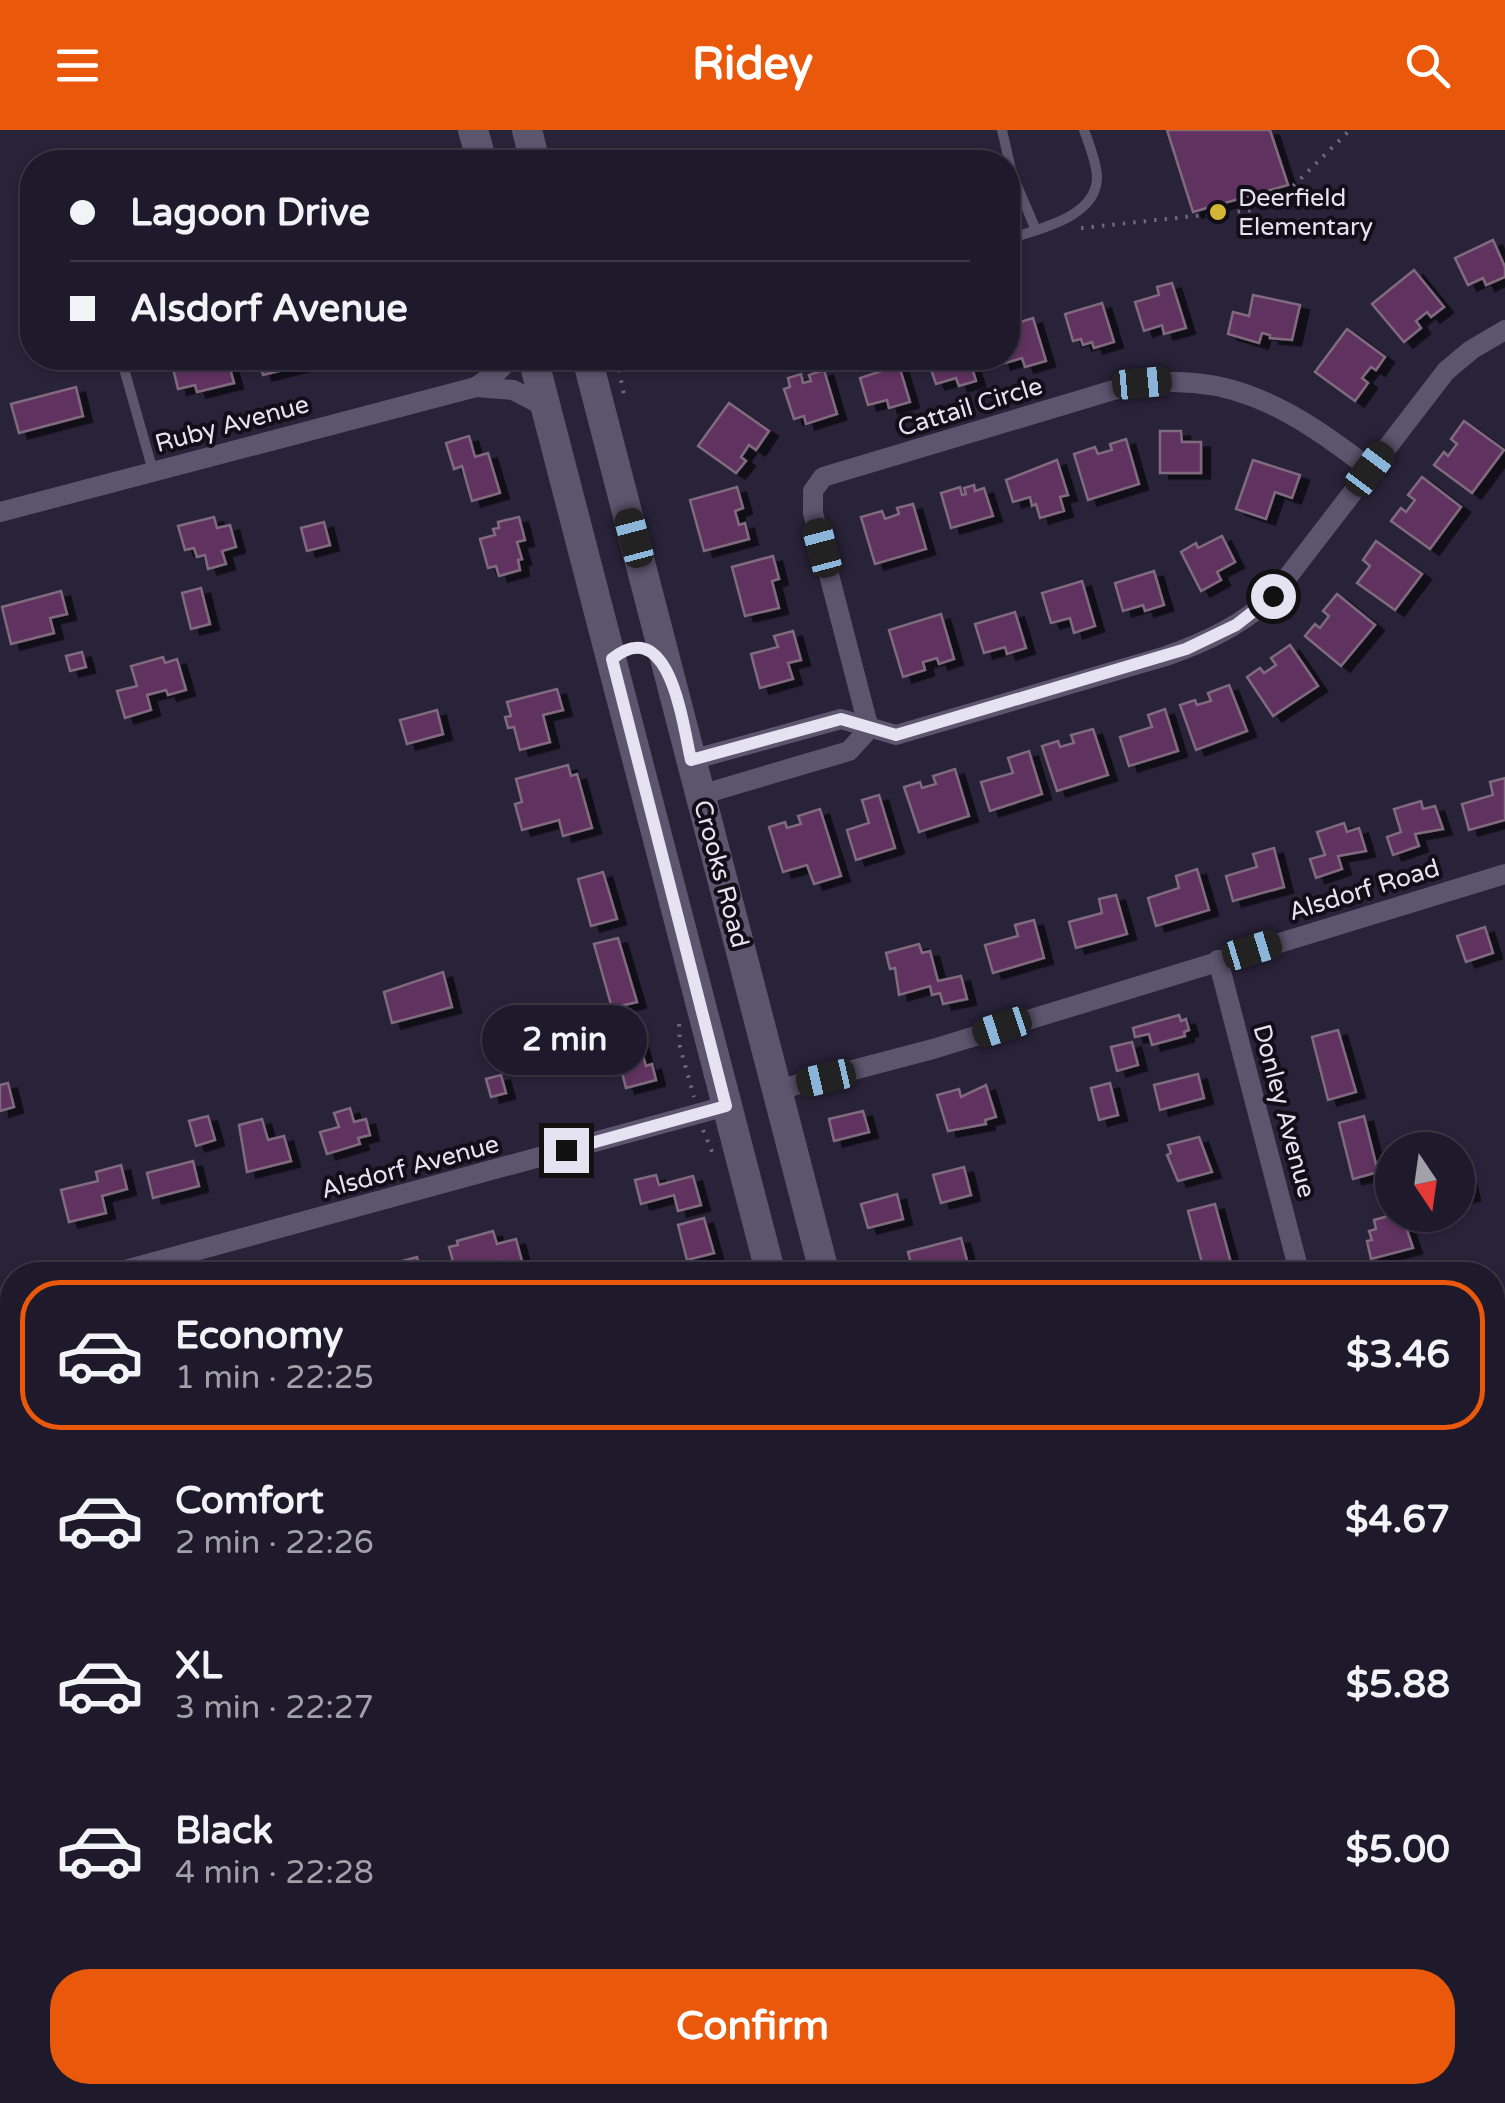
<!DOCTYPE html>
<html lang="en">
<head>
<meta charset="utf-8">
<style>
	body { margin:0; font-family:"Varela Round",sans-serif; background:#2c2737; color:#f1f3f6; height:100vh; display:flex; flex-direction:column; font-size:38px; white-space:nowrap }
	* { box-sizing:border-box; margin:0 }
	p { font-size:32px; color:#a1a1a9 }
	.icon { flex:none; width:55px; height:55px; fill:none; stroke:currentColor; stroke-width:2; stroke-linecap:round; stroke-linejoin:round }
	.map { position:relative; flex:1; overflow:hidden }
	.panel { position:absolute; left:0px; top:1132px; width:1505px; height:842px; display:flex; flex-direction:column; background:#1f1a2b; border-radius:40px 40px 0 0; box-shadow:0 2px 8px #0004,0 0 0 2px #3c3847 }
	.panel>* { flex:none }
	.hud { position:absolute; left:20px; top:20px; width:1000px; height:220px; border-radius:40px; box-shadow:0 2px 8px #0004,0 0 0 2px #3c3847; display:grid; align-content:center; height:220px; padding:0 50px; background:#1f1a2b }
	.needle { width:65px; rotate:167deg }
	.fabs { position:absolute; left:1375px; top:1002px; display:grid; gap:20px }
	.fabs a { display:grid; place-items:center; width:100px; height:100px; border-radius:50%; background:#1f1a2b; box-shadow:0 2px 8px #0004,0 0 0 2px #3c3847; font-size:50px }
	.end { position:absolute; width:45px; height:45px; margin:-22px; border:12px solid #e5e2f1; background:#111; box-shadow:0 0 0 5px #111 }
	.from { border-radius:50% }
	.bubble { position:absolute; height:70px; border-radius:35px; background:#1f1a2b; box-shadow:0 2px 8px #0004,0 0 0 2px #3c3847; font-size:32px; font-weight:800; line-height:70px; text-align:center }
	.car { position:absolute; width:30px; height:60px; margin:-30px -15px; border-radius:12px; box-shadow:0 0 8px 2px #0007; background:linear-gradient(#222 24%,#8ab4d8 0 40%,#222 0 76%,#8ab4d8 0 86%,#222 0) }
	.hud b { display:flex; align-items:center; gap:35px; height:95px; font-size:38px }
	.hud b+b { border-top:2px solid #3c3847 }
	.hud i { width:25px; height:25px; background:#f1f3f6 }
	ul { padding:18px 0 0; list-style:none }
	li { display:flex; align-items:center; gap:30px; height:150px; margin:0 20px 15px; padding:0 30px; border:5px solid transparent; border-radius:40px }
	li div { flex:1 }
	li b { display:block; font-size:38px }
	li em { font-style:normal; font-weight:800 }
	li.active { border-color:#ea580c }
	li>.icon { width:90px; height:90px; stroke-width:1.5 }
	.action { display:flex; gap:20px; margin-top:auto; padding:20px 50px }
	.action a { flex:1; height:115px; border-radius:40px; background:#ea580c; color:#fff; font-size:40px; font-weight:800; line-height:115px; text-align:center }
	header { display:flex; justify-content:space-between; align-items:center; height:130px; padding:0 50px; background:#ea580c; color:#fff; font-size:45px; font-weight:800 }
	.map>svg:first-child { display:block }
	.building { fill:#60325e; stroke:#806a7e; stroke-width:2.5; filter:url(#shadow) }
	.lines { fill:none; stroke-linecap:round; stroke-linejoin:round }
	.path { stroke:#6d687c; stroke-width:4; stroke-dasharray:2.5 8; stroke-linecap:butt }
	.service { stroke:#5c556e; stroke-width:10 }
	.minor { stroke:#5c556e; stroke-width:20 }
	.secondary { stroke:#5c556e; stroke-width:30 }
	.route { stroke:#e5e2f1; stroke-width:12 }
	.poi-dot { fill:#d3b635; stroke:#110e18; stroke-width:4 }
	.labels { text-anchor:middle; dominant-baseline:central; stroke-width:8; stroke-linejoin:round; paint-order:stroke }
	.poi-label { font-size:25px; fill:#e5e2f1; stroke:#110e18; text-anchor:start }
	.street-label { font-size:25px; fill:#e5e2f1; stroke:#110e18 }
</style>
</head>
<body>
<header><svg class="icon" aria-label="menu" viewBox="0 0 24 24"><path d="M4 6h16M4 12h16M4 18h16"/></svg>Ridey<svg class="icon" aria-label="search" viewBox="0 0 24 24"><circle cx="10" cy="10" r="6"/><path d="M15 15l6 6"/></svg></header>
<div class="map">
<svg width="1505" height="1973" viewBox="0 0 1505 1973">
	<defs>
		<filter id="shadow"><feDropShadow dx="9" dy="5.5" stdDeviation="0" flood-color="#0009"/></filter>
	</defs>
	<rect width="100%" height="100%" fill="#292339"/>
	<g class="building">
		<path d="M1167,0H1270L1288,55L1193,82Z"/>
		<path d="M1493,110L1505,137V147L1486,155L1483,148L1468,155L1455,128Z"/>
		<path d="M1414,140L1444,177L1431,187L1427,182L1416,191L1421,198L1404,212L1372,174Z"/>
		<path d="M1172,153L1186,198L1164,204L1162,195L1144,201L1135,172L1159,165L1157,157Z"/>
		<path d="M1253,165L1300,175L1292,210L1270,208V205L1262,203L1259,213L1228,204L1233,182L1249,186Z"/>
		<path d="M1102,173L1114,212L1094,218L1092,212L1083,215L1081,209L1073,211L1065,184Z"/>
		<path d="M1033,188L1046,231L1025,237L1022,228L1002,234L1000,228H1008V202L1019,198L1017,193Z"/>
		<path d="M1347,199L1385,227L1376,240L1371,237L1362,248L1368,253L1355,271L1315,242Z"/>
		<path d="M197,228H227L234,253L197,262L195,255L178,259L172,234Z"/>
		<path d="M259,228H319V231L263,245Z"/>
		<path d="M927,228H969L976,251L959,256L956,248L936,254Z"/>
		<path d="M897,229L910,272L889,278L887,270L868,275L860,248L885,240L883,233Z"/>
		<path d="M824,240L837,284L806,294L804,286L794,289L784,259L790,257L788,248L801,244L803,253L811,251L809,245Z"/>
		<path d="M76,257L83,286L19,303L11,274Z"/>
		<path d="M729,273L769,301L756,320L749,315L741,327L746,331L736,343L698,316Z"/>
		<path d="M1464,291L1504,320L1472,363L1434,335L1444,322L1448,326L1457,314L1451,309Z"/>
		<path d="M1160,301H1181L1182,312H1201V343H1160Z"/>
		<path d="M469,306L475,327L488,323L500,363L472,371L462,336L454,339L446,313Z"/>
		<path d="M1126,309L1139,354L1088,370L1074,324L1095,317L1098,324L1112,320L1110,314Z"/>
		<path d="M1057,330L1068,365L1060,367L1064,381L1040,388L1036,374L1032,376L1030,367L1013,372L1006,350Z"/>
		<path d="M1253,330L1300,345L1292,368L1275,362L1266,389L1236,379Z"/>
		<path d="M1422,347L1461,377L1430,419L1391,391L1401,378L1406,382L1415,370L1408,365Z"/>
		<path d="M974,355L975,361L984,358L993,386L951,398L941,363L960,357L962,365L966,364L964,358Z"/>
		<path d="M737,357L743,378L735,381L739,395L745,393L749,409L704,421L690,370Z"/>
		<path d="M913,374L926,419L875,434L861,387L882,381L885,389L899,384L897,378Z"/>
		<path d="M214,387L217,398L230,395L236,417L222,421L226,434L208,439L205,425L197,427L194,418L185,420L178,396Z"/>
		<path d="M519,387L525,410L517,412L522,429L518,430L520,440L499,446L496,436L488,438L480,409L495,405L493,399L499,398L498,392Z"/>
		<path d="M324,392L330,415L307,421L301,398Z"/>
		<path d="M1222,406L1235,432L1217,442L1221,450L1201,461L1181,422L1196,413L1198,418Z"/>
		<path d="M1376,411L1422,444L1395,480L1357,453L1370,436L1363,430Z"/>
		<path d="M773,426L779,449L772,451L779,478L745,486L732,437Z"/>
		<path d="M1154,441L1164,475L1145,481L1143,475L1123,481L1115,453Z"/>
		<path d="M1082,451L1095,496L1074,503L1070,488L1051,493L1042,463Z"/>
		<path d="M201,458L210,494L191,499L182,463Z"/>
		<path d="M61,461L67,484L50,488L54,503L11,514L2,477Z"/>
		<path d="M1337,464L1375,495L1341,536L1305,506L1315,494L1320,498L1329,486L1323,481Z"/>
		<path d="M1015,482L1026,518L1007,524L1005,517L984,523L975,494Z"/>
		<path d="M941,484L954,529L939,534L937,528L923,532L925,540L903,547L889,500Z"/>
		<path d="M793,501L801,530L788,533L793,549L760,558L751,524L778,517L774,506Z"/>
		<path d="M1290,515L1318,556L1273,586L1247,547L1260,538L1264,543L1276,535L1271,528Z"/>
		<path d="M82,522L86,537L70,541L66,526Z"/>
		<path d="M163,527L165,533L177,529L186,560L168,565L166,560L147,565L151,580L125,588L117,561L137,556L131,536Z"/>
		<path d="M1229,555L1247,601L1196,620L1180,575L1195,570L1197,575L1211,571L1208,563Z"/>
		<path d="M557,559L563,580L543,585L550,612L520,620L514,597L508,598L505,587L511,586L507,572Z"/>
		<path d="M1165,579L1178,621L1129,636L1120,607L1152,597L1148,585Z"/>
		<path d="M437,580L443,604L407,614L400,590Z"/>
		<path d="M1093,599L1108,645L1057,661L1042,616L1058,611L1060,617L1074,613L1071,605Z"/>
		<path d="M1029,621L1042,664L990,681L981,652L1013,643L1008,628Z"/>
		<path d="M568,635L571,646L577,644L592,698L563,706L559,690L522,700L515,674L522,672L516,649Z"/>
		<path d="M955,639L969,686L919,702L904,657L920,652L922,658L936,654L933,646Z"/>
		<path d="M1505,648V690L1469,700L1462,674L1493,665L1490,652Z"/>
		<path d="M879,665L895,718L856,730L847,700L869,693L862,670Z"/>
		<path d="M1421,671L1423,679L1435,676L1443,699L1415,704L1419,716L1393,725L1387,707L1401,702L1394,679Z"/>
		<path d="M820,679L841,746L814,754L807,735L783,742L769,697L785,692L787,698L801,694L798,686Z"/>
		<path d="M1344,693L1347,702L1359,698L1366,721L1338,726L1342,739L1316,748L1310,729L1325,725L1317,702Z"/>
		<path d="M1274,718L1284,757L1233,771L1226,746L1257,737L1253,724Z"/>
		<path d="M1197,739L1209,780L1156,796L1148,768L1179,758L1176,746Z"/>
		<path d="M603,742L617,789L591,796L578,749Z"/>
		<path d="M1116,765L1127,804L1076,818L1069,792L1102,783L1099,769Z"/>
		<path d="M1034,790L1044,828L993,843L985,815L1018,806L1015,795Z"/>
		<path d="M1485,797L1493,823L1466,832L1457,806Z"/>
		<path d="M618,808L637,872L612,878L594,814Z"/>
		<path d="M919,814L922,823L930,821L938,851L961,846L967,869L943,874L940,863L932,865L930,856L899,865L895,838L890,839L886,823Z"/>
		<path d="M443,842L452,877L392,893L384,862Z"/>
		<path d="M1179,885L1181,891L1186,889L1189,900L1184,902L1185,906L1152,915L1149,904L1135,907L1133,898Z"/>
		<path d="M627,900L631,915L639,913L646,936L652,934L656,950L626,958L617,924L594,931L589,910Z"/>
		<path d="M1338,900L1356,962L1328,970L1312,907Z"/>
		<path d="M1132,912L1138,935L1117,941L1111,917Z"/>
		<path d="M1198,944L1204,968L1160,980L1154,955Z"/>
		<path d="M501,945L506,963L491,967L486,949Z"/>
		<path d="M8,953L14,977L0,981V955Z"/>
		<path d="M1110,953L1118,985L1099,990L1091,958Z"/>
		<path d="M986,955L996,987L985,990L986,994L948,1001L937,965L959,959L961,967Z"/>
		<path d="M350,978L354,992L366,989L370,1005L358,1008L360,1014L327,1024L320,1002L339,997L334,983Z"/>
		<path d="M863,981L869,1002L834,1011L829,989Z"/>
		<path d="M208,986L215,1010L196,1016L189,991Z"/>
		<path d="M1364,986L1378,1042L1353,1049L1339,993Z"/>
		<path d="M262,989L268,1010L284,1006L291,1031L247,1042L239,995Z"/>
		<path d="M1199,1007L1212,1042L1178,1051L1167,1025L1171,1023L1168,1015Z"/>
		<path d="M193,1031L199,1056L153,1068L147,1043Z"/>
		<path d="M121,1035L127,1059L102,1066L106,1083L69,1092L61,1060L98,1051L96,1042Z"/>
		<path d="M964,1037L971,1065L941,1073L933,1045Z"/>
		<path d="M1466,1043L1471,1065L1458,1069V1045Z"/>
		<path d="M656,1045L659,1055L693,1046L701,1075L678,1081L674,1065L641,1074L635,1050Z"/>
		<path d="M897,1064L903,1089L868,1098L861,1074Z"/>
		<path d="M1215,1074L1231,1133L1204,1140L1188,1081Z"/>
		<path d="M1392,1085H1402L1413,1118L1371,1129L1367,1111L1372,1110L1369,1101L1376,1099L1374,1090Z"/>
		<path d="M704,1088L714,1123L687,1130L678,1095Z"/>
		<path d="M493,1101L497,1114L516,1109L523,1135L504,1140L501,1131L486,1134L487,1140L467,1145H463L462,1141L456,1142L449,1117L458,1115L457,1111Z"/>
		<path d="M961,1108L970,1142L964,1145H914L908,1122Z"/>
		<path d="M417,1127L422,1145H370L369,1140Z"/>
		<path d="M1492,1441L1505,1478V1481L1492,1485Z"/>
		<path d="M12,1502V1540L6,1542L0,1505Z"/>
		<path d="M1499,1519L1505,1558L1496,1560L1499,1571L1492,1573V1521Z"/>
		<path d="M1505,1595V1625L1492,1628V1598Z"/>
		<path d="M12,1731V1768L0,1771V1734Z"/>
		<path d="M265,1962H297L299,1970L257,1973L267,1970Z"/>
		<path d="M772,1962H799L801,1973H775Z"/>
	</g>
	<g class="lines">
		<g class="path">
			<path d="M1081,98L1253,80L1281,68L1350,0"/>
			<path d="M619,240L625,270"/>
			<path d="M679,894L680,917L694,967"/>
			<path d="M703,1000L713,1024"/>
		</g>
		<g class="service">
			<path d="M1002,0L1012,44"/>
			<path d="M1008,52L1012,44L1036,100"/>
			<path d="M1008,109C1039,99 1098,87 1097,46C1096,31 1089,14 1084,0"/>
			<path d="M121,228L153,341"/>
			<path d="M590,233L616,228"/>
		</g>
		<g class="minor">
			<path d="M476,257L496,243L511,228"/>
			<path d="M0,382L476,257L513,260L546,277"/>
			<path d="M869,599L813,383V361L823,347L1117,259C1221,234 1291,278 1370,339"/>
			<path d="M691,630L841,589L896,605L1166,526C1206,512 1242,495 1273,466L1446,241L1471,220L1505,200"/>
			<path d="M700,665L849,621L869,599"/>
			<path d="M1218,830L1300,1145"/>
			<path d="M777,960L933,919L1505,744"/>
			<path d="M107,1145L726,976"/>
			<path d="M0,1174L12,1171"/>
			<path d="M0,1656L12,1653"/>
			<path d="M1492,1894L1505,1942"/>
			<path d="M578,1973L617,1962"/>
		</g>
		<g class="secondary">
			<path d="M473,0L482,32"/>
			<path d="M527,0L535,32"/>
			<path d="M533,228L771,1145"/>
			<path d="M587,228L825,1145"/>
			<path d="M982,1962L985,1973"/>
			<path d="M1035,1962L1038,1973"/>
		</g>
	</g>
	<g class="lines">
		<path class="route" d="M566,1020L726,976L612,529C670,482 683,596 691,630L841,589L896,605L1186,519L1236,495L1273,466"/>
	</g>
	<circle class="poi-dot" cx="1218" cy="82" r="10"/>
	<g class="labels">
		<g class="poi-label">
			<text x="1238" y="68">Deerfield<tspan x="1238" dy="29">Elementary</tspan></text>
		</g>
		<g class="street-label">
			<text transform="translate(970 277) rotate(-17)">Cattail Circle</text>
			<text transform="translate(232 294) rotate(-15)">Ruby Avenue</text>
			<text transform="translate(721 744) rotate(75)">Crooks Road</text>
			<text transform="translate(1364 760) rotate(-17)">Alsdorf Road</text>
			<text transform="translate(1284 981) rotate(75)">Donley Avenue</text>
			<text transform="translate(410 1037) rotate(-15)">Alsdorf Avenue</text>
		</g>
	</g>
</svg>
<div class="fabs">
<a><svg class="needle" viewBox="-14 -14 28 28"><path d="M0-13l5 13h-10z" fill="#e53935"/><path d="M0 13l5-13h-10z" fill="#a1a1a9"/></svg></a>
</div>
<i class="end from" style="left:1273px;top:466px"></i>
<i class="end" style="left:566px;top:1020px"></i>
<div class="bubble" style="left:482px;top:875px;width:165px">2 min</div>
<i class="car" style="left:1142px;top:253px;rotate:85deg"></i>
<i class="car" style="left:1370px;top:339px;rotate:37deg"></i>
<i class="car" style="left:634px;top:408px;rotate:345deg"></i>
<i class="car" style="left:822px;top:418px;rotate:345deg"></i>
<i class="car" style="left:1252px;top:820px;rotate:73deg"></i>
<i class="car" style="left:1002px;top:897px;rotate:252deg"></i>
<i class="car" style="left:826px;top:948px;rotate:257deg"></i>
<div class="hud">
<b><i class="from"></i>Lagoon Drive</b>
<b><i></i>Alsdorf Avenue</b>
</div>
<section class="panel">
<ul>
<li class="active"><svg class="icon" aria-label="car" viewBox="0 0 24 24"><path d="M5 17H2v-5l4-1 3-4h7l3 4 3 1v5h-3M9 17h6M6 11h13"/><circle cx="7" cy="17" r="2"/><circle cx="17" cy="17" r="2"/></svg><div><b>Economy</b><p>1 min · 22:25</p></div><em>$3.46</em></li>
<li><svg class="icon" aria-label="car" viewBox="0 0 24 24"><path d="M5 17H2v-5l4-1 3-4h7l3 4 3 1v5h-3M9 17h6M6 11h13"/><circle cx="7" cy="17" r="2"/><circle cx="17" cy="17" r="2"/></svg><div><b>Comfort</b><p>2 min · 22:26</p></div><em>$4.67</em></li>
<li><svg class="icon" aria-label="car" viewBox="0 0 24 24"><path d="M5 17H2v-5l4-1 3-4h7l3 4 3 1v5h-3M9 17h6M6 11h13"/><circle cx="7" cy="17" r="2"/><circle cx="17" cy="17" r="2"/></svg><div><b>XL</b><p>3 min · 22:27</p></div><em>$5.88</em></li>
<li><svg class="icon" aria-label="car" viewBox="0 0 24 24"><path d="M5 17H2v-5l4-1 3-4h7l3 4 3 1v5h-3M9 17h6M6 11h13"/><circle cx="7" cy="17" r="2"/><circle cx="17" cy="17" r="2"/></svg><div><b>Black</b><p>4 min · 22:28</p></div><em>$5.00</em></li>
</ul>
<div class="action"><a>Confirm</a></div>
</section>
</div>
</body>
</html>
